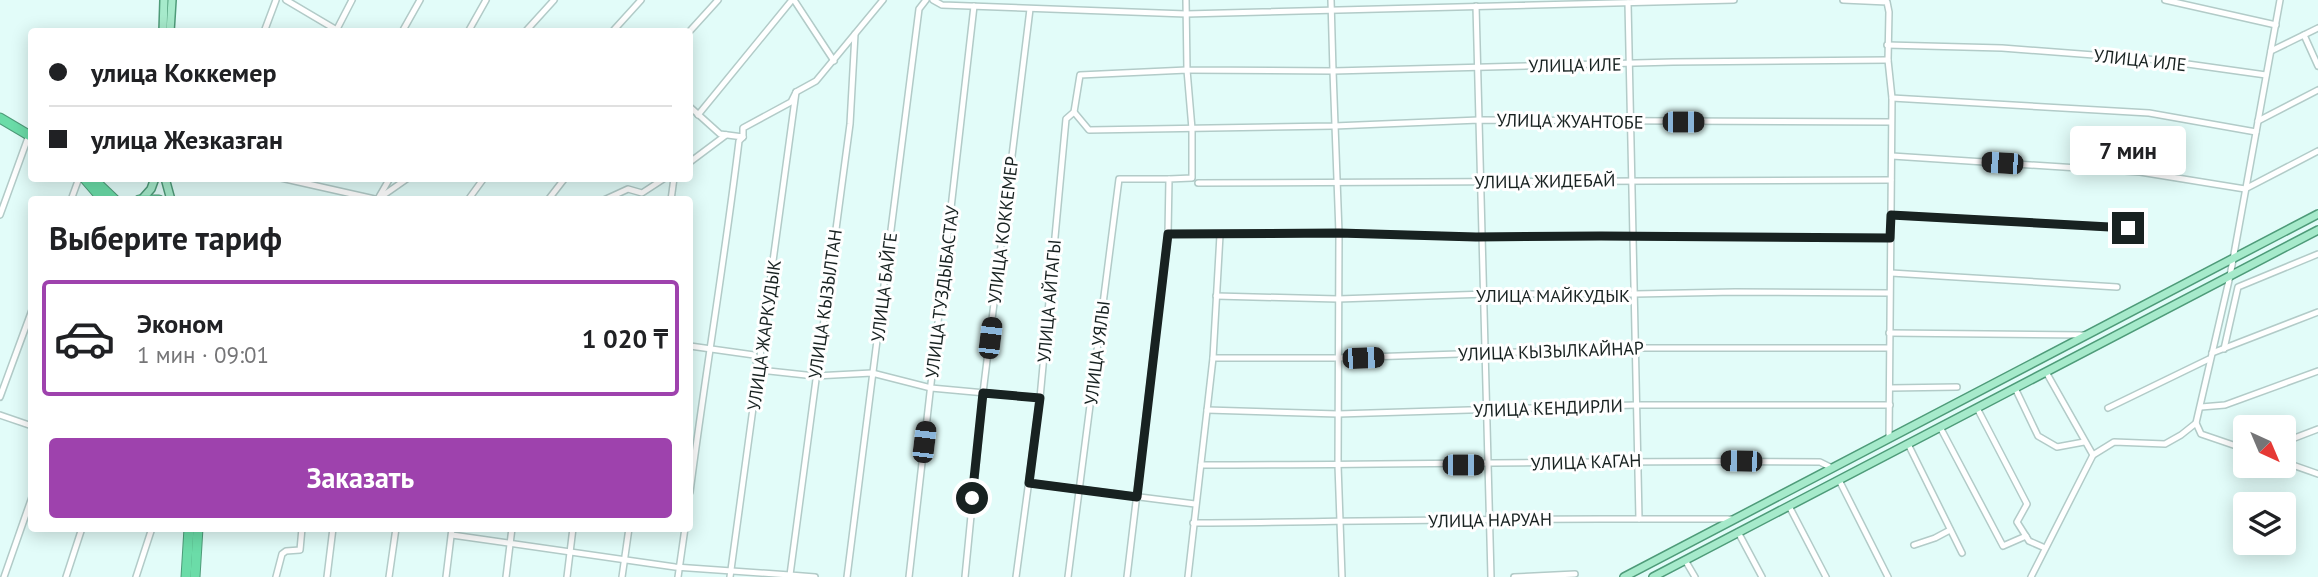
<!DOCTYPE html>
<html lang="ru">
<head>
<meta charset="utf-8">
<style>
	body { margin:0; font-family:"PT Sans",sans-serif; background:#f2f2f2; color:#202124; height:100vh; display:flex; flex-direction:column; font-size:26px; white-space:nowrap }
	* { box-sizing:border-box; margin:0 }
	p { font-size:23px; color:#757577 }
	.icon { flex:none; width:38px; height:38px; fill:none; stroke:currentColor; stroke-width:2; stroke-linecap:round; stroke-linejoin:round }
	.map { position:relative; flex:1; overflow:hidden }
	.drawer { position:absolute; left:28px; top:196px; width:665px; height:336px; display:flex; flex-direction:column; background:#fff; border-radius:7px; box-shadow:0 4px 18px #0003 }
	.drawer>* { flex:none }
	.guide { position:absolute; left:28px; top:28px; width:665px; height:154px; border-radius:7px; box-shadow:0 4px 18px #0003; display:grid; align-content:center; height:154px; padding:0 21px; background:#fff }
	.needle { width:46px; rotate:136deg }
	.buttons { position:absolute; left:2233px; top:415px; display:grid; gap:14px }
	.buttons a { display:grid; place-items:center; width:63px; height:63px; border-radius:7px; background:#fff; box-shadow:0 4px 18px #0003; font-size:35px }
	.end { position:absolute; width:32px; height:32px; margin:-16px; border:9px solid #182221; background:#fff; box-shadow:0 0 0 4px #fff }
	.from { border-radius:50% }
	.bubble { position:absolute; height:49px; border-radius:7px; background:#fff; box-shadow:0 4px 18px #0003; font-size:23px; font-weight:700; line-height:49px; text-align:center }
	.car { position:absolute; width:21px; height:42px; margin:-21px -10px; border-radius:9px; box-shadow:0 0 5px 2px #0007; background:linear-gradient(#222 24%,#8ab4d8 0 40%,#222 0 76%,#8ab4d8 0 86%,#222 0) }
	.guide b { display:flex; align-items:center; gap:24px; height:66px; font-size:26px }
	.guide b+b { border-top:2px solid #e0e0e0 }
	.guide i { width:18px; height:18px; background:#202124 }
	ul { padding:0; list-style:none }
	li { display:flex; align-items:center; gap:21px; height:116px; margin:0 14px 10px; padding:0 7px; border:4px solid transparent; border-radius:7px }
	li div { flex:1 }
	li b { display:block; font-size:26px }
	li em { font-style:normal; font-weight:700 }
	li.selected { border-color:#9e42ad }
	li>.icon { width:63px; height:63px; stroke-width:1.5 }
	h2 { padding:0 21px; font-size:32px; line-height:84px }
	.button { display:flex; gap:14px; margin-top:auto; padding:14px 21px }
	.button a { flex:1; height:80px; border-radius:7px; background:#9e42ad; color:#fff; font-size:28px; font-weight:700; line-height:80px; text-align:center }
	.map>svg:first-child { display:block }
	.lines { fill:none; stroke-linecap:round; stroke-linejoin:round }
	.minor-casing { stroke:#b2cbc8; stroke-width:8 }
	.major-casing { stroke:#4e9b79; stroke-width:10 }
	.highway-casing { stroke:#4e9b79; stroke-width:11 }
	.minor { stroke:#fff; stroke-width:5 }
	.major { stroke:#a6eacb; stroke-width:7 }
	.highway { stroke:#6bdca8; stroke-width:9 }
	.route { stroke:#182221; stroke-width:9 }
	.labels { text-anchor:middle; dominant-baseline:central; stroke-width:6; stroke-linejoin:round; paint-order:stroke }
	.street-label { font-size:18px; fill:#182221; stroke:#fff }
</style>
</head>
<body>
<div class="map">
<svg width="2318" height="577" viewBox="0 0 2318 577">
	<rect width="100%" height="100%" fill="#e2fcf9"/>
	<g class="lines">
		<g class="minor-casing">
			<g id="minor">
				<path d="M286,0L340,32"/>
				<path d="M794,0L834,61"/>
				<path d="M933,0L942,5L1186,14L1734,0"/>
				<path d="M1186,0L1187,70L1333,71L1339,233L1338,465L1342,577"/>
				<path d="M1331,0L1333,71L1673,62L1888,60"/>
				<path d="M1843,0L1887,2L1889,12L1888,60L1892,98L1889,438"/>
				<path d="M2165,0L2276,25"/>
				<path d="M1628,3L1639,519H1731"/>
				<path d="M1476,6L1491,577"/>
				<path d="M336,31L352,0"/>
				<path d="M264,32L276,0"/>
				<path d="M402,32L420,0"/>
				<path d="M468,32L486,0"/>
				<path d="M525,32L554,0"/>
				<path d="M612,32L641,0"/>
				<path d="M689,32L718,0"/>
				<path d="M2304,35L2318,66"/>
				<path d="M1887,45L2002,48L2159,60L2266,75"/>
				<path d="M2271,51L2318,28"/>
				<path d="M1892,98L2149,113L2256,132"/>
				<path d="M690,107L720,134L743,137V128L791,102L796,92L816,81L883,0"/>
				<path d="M1074,112L1089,130L1334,126L1479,120L1891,122"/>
				<path d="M698,115L792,0"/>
				<path d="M2258,121L2318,90"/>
				<path d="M1892,156L2140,172L2245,189L2318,151"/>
				<path d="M690,162L726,135"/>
				<path d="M281,178L379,200"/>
				<path d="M1198,183L1891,180"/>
				<path d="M379,197L390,178"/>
				<path d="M378,199L408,178"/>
				<path d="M71,200L79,178"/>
				<path d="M468,200L484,178"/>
				<path d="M548,200L565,178"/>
				<path d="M604,200L628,189L642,193L665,178"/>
				<path d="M671,200L674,178"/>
				<path d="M0,215L29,135"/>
				<path d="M1891,215L2128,228"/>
				<path d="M1168,234L1339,233L1476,237L1601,236L1890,238"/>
				<path d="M1891,273L2117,287"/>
				<path d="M1216,296L1338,299L1487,294H1635L1735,292L1889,293"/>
				<path d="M1889,333L2086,335"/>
				<path d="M690,346L754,355L759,370L815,376L872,373L931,388L1040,398"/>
				<path d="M2224,349L2238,287L2318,254"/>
				<path d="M2212,353L2318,312"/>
				<path d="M1213,358H1338L1635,348H1889"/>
				<path d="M2046,372L2093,455"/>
				<path d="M1890,388L1957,387"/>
				<path d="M2015,388L2038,436L2057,447L2084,442"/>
				<path d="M0,397L32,310"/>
				<path d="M2201,407L2225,405L2318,371"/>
				<path d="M1977,408L2027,504L2017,522L2029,541L2045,548"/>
				<path d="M2108,408L2209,359"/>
				<path d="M1207,410L1338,414L1635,405H1890"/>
				<path d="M0,415L32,426"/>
				<path d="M1940,427L2003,546L2026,536"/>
				<path d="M2284,442L2318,429"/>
				<path d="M1908,444L1962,553"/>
				<path d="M2245,449L2201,434L2196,423L2230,276L2280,0"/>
				<path d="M2284,462L2318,474"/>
				<path d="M1201,465C1407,465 1613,460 1820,462L1832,468"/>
				<path d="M1839,480L1888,577"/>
				<path d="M1029,483L1195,504"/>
				<path d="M690,492C705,375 725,258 739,141L743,137"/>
				<path d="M1789,506L1826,577"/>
				<path d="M1193,523C1342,522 1490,518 1639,519"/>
				<path d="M1738,532L1762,577"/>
				<path d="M452,535L675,567L790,575V577"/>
				<path d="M1914,545L1935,538L1950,530"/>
				<path d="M1685,560L1695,577"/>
				<path d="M4,577L32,497"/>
				<path d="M66,577L82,528"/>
				<path d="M136,577L152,528"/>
				<path d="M276,577L282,554L286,551L300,550L302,528"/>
				<path d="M327,577L333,528"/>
				<path d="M389,577L396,528"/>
				<path d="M446,577L452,528"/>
				<path d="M506,577L512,528"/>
				<path d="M567,577L573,528"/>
				<path d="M622,577L629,528"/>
				<path d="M678,577L685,528"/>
				<path d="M730,577L796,92"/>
				<path d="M815,577L790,575L850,124L855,34"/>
				<path d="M847,577L919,9L926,0"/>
				<path d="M909,577L974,6"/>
				<path d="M965,577L983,393L1030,9"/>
				<path d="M1016,577L1040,398L1066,119L1074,112L1080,75L1187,70L1192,129V178L1169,179L1168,234L1127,577"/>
				<path d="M1068,577L1119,179H1169"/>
				<path d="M1188,577L1213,358L1220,235"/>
				<path d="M1514,577L1575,574"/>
				<path d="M2031,577L2093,455L2114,442L2165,444L2181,435L2196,423"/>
			</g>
		</g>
		<g class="major-casing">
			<g id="major">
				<path d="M163,32L164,0"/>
				<path d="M170,32L172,0"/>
				<path d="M165,178L171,200"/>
				<path d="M143,198L151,189L155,178"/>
				<path d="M1624,577L2318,214"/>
				<path d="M1653,577L2318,230"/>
			</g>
		</g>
		<g class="highway-casing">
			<g id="highway">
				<path d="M0,118L32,137"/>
				<path d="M84,178L103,200"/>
				<path d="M92,178L115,200"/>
				<path d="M139,200H159"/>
				<path d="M186,577L189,528"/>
				<path d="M195,577L198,528"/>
			</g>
		</g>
		<use href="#minor" class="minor"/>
		<use href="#major" class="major"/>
		<use href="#highway" class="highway"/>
	</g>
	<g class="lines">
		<path class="route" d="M972,498L983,393L1040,398L1029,483L1137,497L1168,234L1339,233L1476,237L1601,236L1890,238L1891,215L2128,228"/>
	</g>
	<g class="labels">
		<g class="street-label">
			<text transform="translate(2140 60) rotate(6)">УЛИЦА ИЛЕ</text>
			<text transform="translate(1575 65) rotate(-1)">УЛИЦА ИЛЕ</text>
			<text transform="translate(1570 121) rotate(1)">УЛИЦА ЖУАНТОБЕ</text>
			<text transform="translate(1545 181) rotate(-1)">УЛИЦА ЖИДЕБАЙ</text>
			<text transform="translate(1003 230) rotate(-83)">УЛИЦА КОККЕМЕР</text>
			<text transform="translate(884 287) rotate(-83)">УЛИЦА БАЙГЕ</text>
			<text transform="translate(942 292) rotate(-83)">УЛИЦА ТУЗДЫБАСТАУ</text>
			<text x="1553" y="295">УЛИЦА МАЙКУДЫК</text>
			<text transform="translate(1049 301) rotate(-85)">УЛИЦА АЙТАГЫ</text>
			<text transform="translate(825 304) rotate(-82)">УЛИЦА КЫЗЫЛТАН</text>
			<text transform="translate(764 335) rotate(-82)">УЛИЦА ЖАРКУДЫК</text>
			<text transform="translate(1551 351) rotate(-2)">УЛИЦА КЫЗЫЛКАЙНАР</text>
			<text transform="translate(1097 353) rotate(-83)">УЛИЦА УЯЛЫ</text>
			<text transform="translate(1548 408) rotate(-2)">УЛИЦА КЕНДИРЛИ</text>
			<text transform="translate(1586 462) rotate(-2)">УЛИЦА КАГАН</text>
			<text transform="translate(1490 520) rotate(-1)">УЛИЦА НАРУАН</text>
		</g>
	</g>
</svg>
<div class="buttons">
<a><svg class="needle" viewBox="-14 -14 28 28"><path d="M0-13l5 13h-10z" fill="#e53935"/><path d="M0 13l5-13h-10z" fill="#757577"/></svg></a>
<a><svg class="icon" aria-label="layers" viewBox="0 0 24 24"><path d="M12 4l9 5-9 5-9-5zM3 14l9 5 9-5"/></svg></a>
</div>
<i class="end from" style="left:972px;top:498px"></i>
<i class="end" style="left:2128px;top:228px"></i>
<div class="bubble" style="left:2070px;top:126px;width:116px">7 мин</div>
<i class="car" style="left:1683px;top:122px;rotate:90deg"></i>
<i class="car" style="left:2002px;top:163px;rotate:274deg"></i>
<i class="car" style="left:990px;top:338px;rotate:7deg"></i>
<i class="car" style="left:1363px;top:358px;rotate:88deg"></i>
<i class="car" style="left:924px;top:442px;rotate:7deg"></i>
<i class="car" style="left:1741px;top:461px;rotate:271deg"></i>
<i class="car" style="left:1463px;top:465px;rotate:90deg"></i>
<div class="guide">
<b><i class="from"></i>улица Коккемер</b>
<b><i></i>улица Жезказган</b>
</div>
<section class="drawer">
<h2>Выберите тариф</h2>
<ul>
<li class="selected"><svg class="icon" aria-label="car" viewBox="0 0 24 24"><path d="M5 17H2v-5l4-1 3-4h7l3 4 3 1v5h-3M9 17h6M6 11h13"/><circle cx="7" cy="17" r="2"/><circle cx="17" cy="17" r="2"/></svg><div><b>Эконом</b><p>1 мин · 09:01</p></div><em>1 020 ₸</em></li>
</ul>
<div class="button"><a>Заказать</a></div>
</section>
</div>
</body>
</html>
